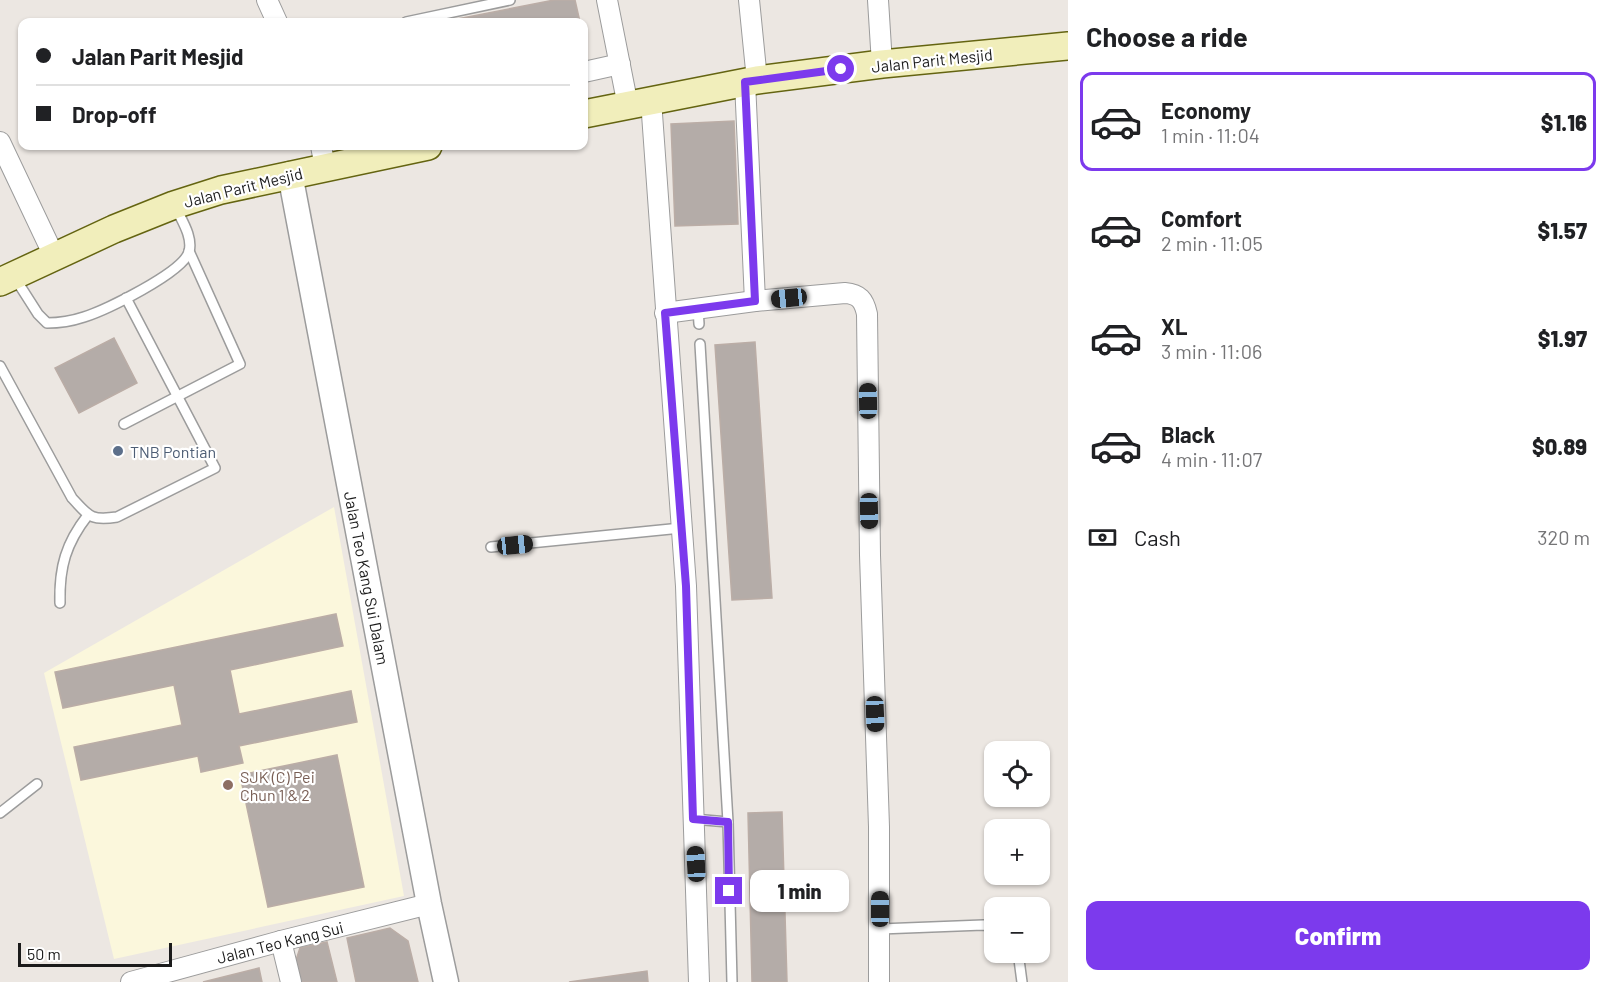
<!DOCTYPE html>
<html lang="en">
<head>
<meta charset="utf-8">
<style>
	body { margin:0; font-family:Barlow,sans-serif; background:#f6f6f6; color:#202124; height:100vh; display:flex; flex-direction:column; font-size:22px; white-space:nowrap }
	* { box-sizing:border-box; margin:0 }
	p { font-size:20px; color:#757577 }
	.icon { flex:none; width:33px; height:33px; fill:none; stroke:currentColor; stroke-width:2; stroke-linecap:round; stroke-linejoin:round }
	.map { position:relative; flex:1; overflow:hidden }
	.sheet { display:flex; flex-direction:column; background:#fff; width:540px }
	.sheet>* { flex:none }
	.guide { position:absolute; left:18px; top:18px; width:570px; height:132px; border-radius:12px; box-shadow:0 2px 4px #0004; display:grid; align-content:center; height:132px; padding:0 18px; background:#fff }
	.fabs { position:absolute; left:984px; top:741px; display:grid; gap:12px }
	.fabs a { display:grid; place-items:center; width:66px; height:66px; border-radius:12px; background:#fff; box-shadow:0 2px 4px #0004; font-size:30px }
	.scale { position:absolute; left:18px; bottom:15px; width:154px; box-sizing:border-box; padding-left:6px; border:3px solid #1b1b1b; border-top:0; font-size:16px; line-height:21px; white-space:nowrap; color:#1b1b1b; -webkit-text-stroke:4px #fff; paint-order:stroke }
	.end { position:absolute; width:27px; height:27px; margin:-14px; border:8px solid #7c3aed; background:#fff; box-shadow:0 0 0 3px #fff }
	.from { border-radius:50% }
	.bubble { position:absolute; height:42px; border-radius:12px; background:#fff; box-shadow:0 2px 4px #0004; font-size:20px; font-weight:800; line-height:42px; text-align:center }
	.car { position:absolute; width:18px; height:36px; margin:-18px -9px; border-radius:8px; box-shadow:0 0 4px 2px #0007; background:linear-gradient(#222 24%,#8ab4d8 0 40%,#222 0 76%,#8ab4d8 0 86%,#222 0) }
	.guide b { display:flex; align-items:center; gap:21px; height:57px; font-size:22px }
	.guide b+b { border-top:2px solid #e0e0e0 }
	.guide i { width:15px; height:15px; background:#202124 }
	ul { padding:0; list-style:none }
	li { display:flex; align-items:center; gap:18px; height:99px; margin:0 12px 9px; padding:0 6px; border:3px solid transparent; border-radius:12px }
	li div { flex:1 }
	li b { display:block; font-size:22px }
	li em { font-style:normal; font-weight:800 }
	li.active { border-color:#7c3aed }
	li>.icon { width:54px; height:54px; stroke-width:1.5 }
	h2 { padding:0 18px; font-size:27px; line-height:72px }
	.pay { display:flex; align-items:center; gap:15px; height:66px; padding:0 18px; font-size:22px }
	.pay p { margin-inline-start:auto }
	.action { display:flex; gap:12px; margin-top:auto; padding:12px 18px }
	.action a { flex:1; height:69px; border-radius:12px; background:#7c3aed; color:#fff; font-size:24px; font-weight:800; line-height:69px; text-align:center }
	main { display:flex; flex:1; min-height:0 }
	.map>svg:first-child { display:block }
	.education { fill:#fbf7dc }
	.building { fill:#b4aca8; stroke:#bbada6; stroke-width:1.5 }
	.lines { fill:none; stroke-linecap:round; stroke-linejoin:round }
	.service-casing { stroke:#9c9c9c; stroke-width:12 }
	.minor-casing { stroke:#9c9c9c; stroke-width:22 }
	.tertiary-casing { stroke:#9c9c9c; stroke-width:27 }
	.secondary-casing { stroke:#646411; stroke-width:30 }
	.service { stroke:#fff; stroke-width:9 }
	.minor { stroke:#fff; stroke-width:20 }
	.tertiary { stroke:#fff; stroke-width:24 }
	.secondary { stroke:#f1eebb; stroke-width:27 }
	.route { stroke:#7c3aed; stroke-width:8 }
	.service-dot { fill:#5c6f8a; stroke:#fff; stroke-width:2 }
	.education-dot { fill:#8d6e63; stroke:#fff; stroke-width:2 }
	.labels { text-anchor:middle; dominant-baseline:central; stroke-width:4.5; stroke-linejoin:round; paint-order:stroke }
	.street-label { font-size:16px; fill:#1b1b1b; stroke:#fff }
	.service-label { font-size:16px; fill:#4e5e75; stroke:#fff; text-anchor:start }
	.education-label { font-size:16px; fill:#785e54; stroke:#fff; text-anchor:start }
</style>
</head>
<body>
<main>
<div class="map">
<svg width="1068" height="982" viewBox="0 0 1068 982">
	<rect width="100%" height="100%" fill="#ece7e2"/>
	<path class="education" d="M334,507L404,896L114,959L44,673Z"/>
	<g class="building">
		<path d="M554,0H575L580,22H442Z"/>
		<path d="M734,121L738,224L675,226L671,124Z"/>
		<path d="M114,338L137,383L79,413L55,368Z"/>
		<path d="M755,342L772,598L732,600L715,345Z"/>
		<path d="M336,614L343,646L230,670L239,714L351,691L357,722L239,746L243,763L201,772L198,756L81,780L74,747L182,725L174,685L63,708L55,672Z"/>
		<path d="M337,755L364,887L268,907L240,775Z"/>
		<path d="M782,812L787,982H752L748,813Z"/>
		<path d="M390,928L408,941L418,982H356L347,938Z"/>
		<path d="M327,942L337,982H298L294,966L300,948Z"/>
		<path d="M259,968L262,982H203Z"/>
		<path d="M647,971L648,982H569Z"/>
	</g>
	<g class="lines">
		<g class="service-casing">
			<g id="service">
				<path d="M406,22L510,0"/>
				<path d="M15,278L38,314L47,323C60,323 72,321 84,317C106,310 182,273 189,252C193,237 182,221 176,208"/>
				<path d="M698,309L699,324"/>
				<path d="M700,344L728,822L732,982"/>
				<path d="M0,366L72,498C89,516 90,521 117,517L215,468L126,298"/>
				<path d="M124,424L240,364L189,251"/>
				<path d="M491,547L681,528"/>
				<path d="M60,603C59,567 66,543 88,515"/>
				<path d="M0,813L37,784"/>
				<path d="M693,819L728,822"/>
				<path d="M880,929L983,925L994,927"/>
				<path d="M1018,952L1022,982"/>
			</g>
		</g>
		<g class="minor-casing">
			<g id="minor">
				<path d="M267,0L277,22"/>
				<path d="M607,0L628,106"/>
				<path d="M749,0L757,80"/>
				<path d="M878,0L882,64"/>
				<path d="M584,72L620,64"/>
				<path d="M745,82L755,301"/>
				<path d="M651,100L686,586L699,982"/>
				<path d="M0,142L54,256"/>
				<path d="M321,146L325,167"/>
				<path d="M665,313L755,301L845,293C859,294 864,300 867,314L870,555L879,827V982"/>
				<path d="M281,941L291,982"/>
				<path d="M131,982L281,941L429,904"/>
			</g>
		</g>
		<g class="tertiary-casing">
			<path id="tertiary" d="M290,174L429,904L446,982"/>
		</g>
		<g class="secondary-casing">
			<g id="secondary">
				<path d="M584,114L757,80L882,64L1068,46"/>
				<path d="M0,282L114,229L174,205L221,190L428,146"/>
			</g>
		</g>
		<use href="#service" class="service"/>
		<use href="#minor" class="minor"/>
		<use href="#tertiary" class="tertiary"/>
		<use href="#secondary" class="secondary"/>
	</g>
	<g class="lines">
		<path class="route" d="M729,891L728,822L693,819L686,586L665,313L755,301L745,82L841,69"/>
	</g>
	<circle class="service-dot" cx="118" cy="451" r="6"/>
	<circle class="education-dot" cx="228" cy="785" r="6"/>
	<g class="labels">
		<g class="street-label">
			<text transform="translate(932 60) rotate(-6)">Jalan Parit Mesjid</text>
			<text transform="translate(243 187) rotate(-14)">Jalan Parit Mesjid</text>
			<text transform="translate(367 578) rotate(79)">Jalan Teo Kang Sui Dalam</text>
			<text transform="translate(280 942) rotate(-14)">Jalan Teo Kang Sui</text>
		</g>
		<g class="service-label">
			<text x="130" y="451">TNB Pontian</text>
		</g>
		<g class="education-label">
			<text x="240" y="776">SJK (C) Pei<tspan x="240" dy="18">Chun 1 &amp; 2</tspan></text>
		</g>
	</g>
</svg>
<div class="fabs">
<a><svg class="icon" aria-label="locate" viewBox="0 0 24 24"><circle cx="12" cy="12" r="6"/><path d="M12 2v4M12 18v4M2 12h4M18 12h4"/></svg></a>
<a>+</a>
<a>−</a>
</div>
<div class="scale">50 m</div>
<i class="end from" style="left:841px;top:69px"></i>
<i class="end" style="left:729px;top:891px"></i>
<div class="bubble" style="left:750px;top:870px;width:99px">1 min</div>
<i class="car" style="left:789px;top:298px;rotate:264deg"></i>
<i class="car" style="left:868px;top:401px;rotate:359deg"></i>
<i class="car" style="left:869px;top:511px;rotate:179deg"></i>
<i class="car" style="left:515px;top:545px;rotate:84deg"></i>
<i class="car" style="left:875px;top:714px;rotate:178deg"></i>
<i class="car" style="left:696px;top:864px;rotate:357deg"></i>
<i class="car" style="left:880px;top:909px;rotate:0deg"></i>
<div class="guide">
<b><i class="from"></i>Jalan Parit Mesjid</b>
<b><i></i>Drop-off</b>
</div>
</div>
<section class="sheet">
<h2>Choose a ride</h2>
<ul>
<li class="active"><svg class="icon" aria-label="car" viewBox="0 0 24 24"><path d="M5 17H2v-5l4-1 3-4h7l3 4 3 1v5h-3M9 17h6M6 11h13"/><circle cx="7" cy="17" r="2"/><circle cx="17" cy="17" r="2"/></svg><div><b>Economy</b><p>1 min · 11:04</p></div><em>$1.16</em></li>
<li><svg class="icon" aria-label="car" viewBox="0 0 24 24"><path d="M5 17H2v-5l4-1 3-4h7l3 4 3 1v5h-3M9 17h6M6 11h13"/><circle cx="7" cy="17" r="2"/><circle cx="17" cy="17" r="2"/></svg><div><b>Comfort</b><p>2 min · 11:05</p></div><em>$1.57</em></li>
<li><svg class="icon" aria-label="car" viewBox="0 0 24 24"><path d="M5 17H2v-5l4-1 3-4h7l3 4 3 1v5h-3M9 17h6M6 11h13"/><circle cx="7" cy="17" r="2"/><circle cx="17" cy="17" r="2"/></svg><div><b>XL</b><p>3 min · 11:06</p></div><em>$1.97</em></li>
<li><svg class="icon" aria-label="car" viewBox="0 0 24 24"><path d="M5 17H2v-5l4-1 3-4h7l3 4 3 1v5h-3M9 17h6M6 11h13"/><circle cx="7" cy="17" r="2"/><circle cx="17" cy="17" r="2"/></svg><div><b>Black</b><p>4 min · 11:07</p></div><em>$0.89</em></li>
</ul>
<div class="pay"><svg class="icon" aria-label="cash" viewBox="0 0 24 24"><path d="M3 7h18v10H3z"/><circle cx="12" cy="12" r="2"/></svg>Cash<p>320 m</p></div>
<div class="action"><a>Confirm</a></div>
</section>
</main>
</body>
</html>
